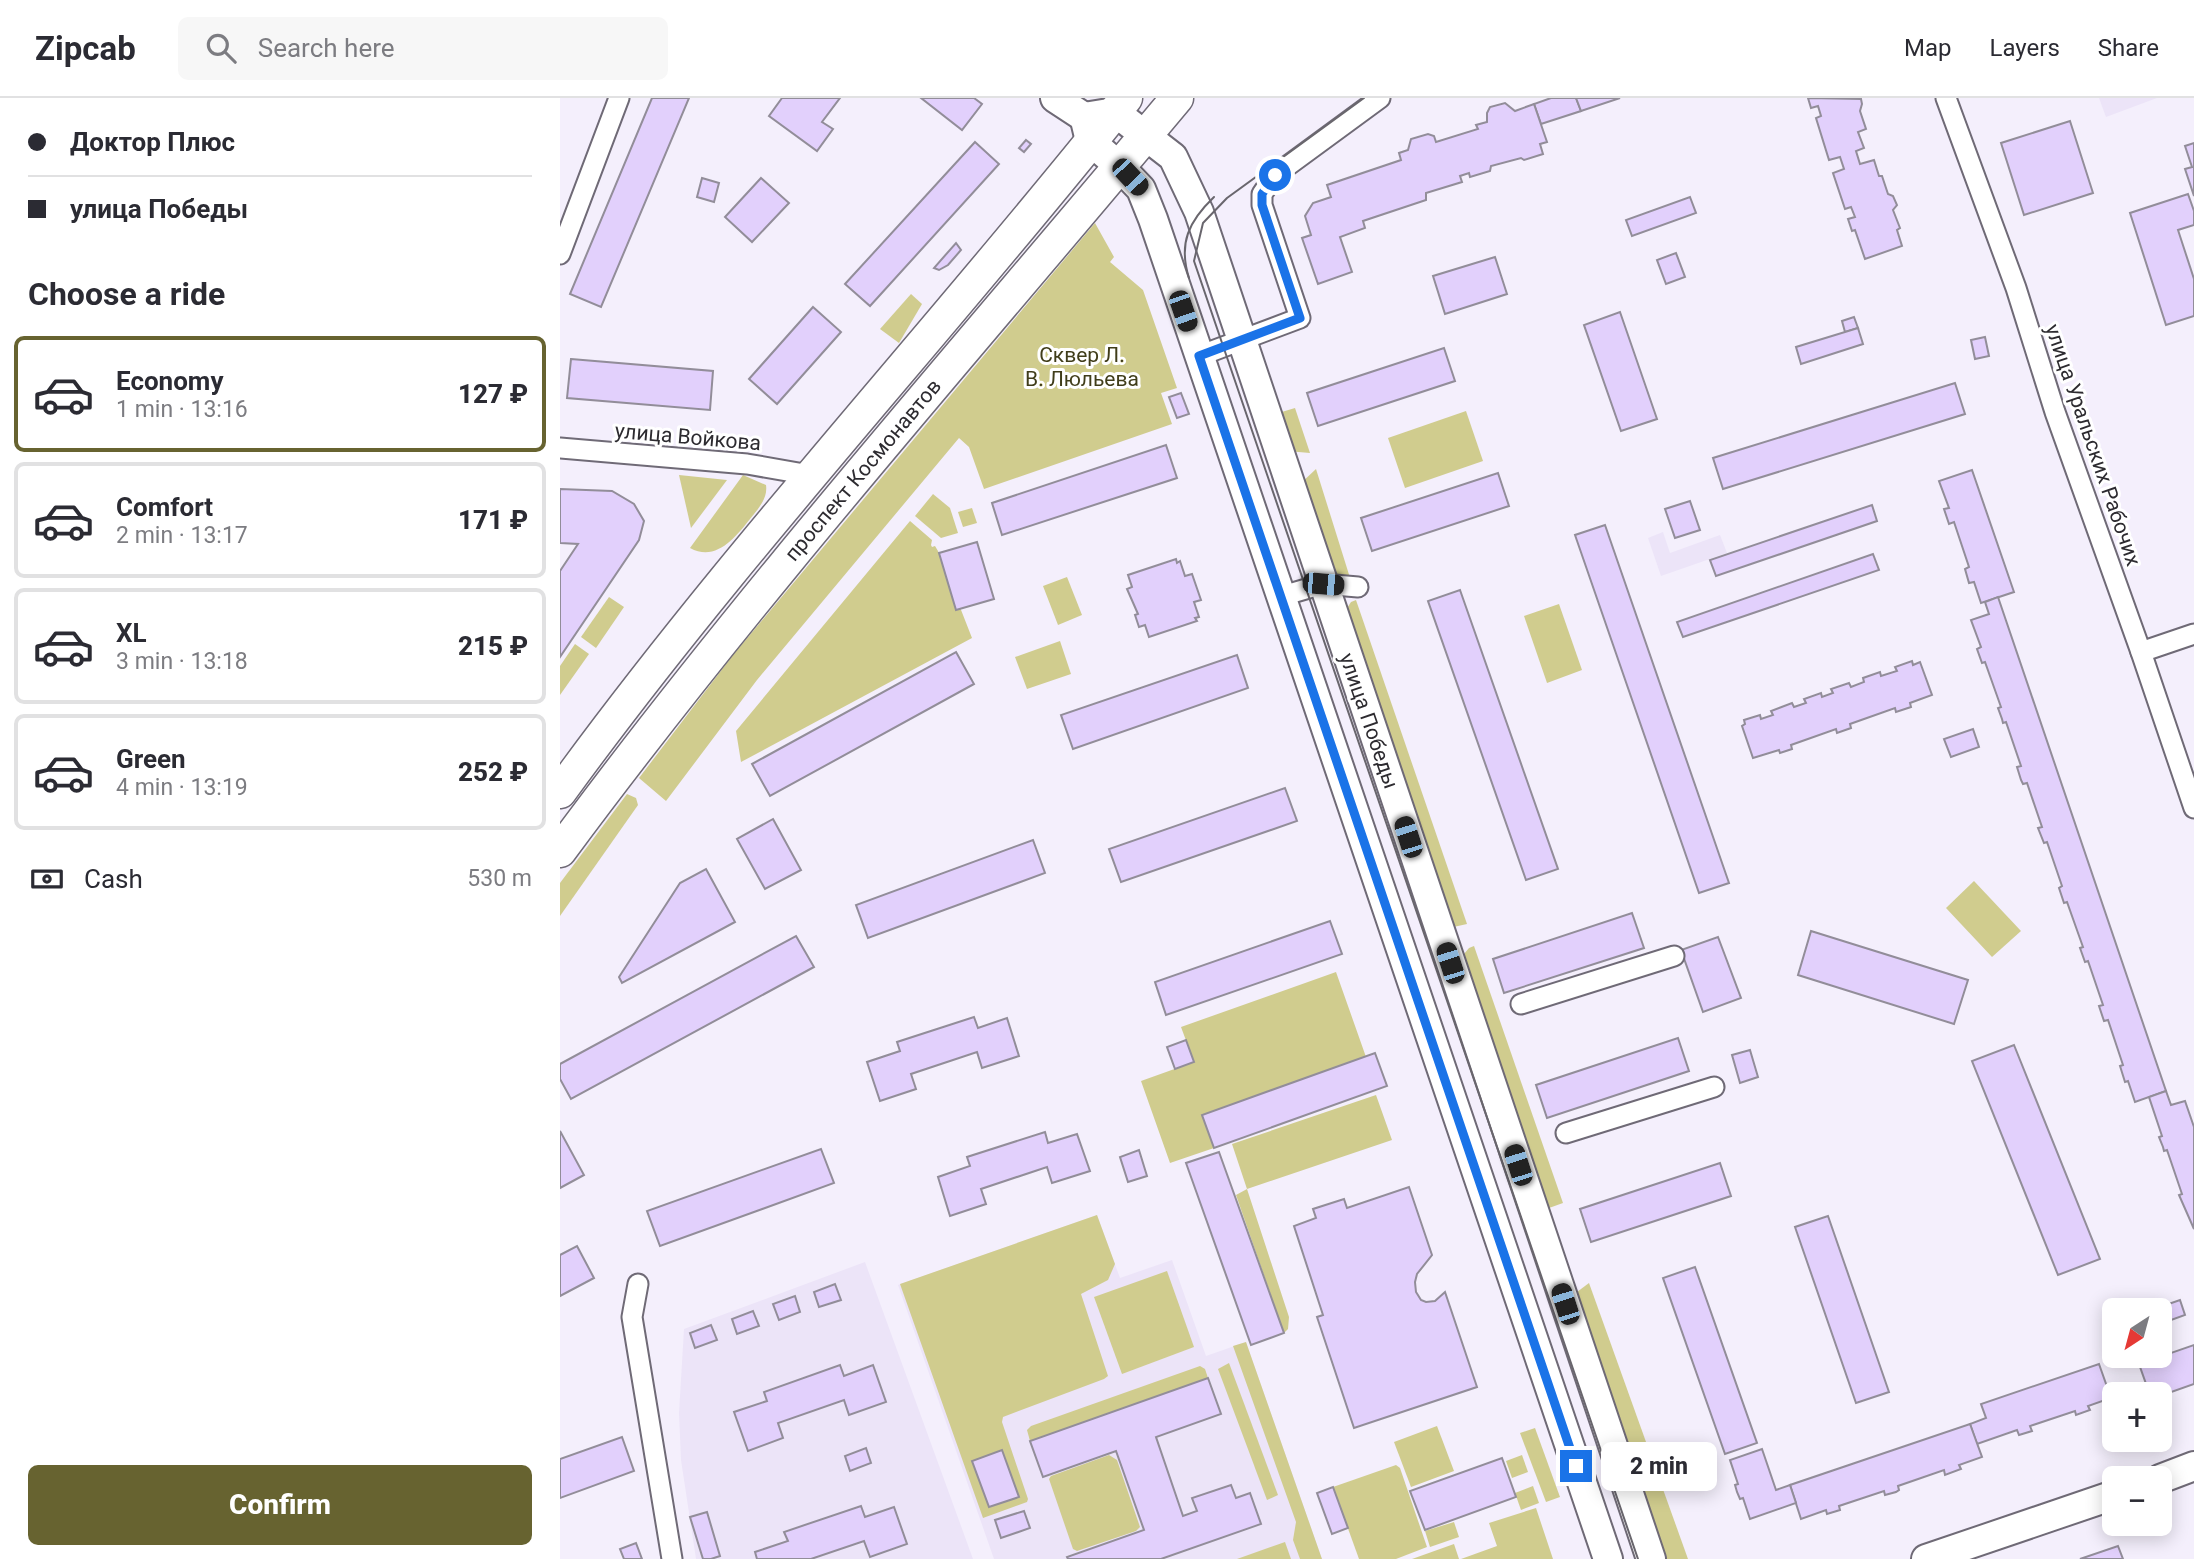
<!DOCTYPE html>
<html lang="en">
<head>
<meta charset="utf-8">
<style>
	body { margin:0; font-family:Roboto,sans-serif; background:#f7f7f7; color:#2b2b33; height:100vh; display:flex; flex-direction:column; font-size:26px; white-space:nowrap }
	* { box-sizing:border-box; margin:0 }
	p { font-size:23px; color:#7c7c81 }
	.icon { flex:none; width:38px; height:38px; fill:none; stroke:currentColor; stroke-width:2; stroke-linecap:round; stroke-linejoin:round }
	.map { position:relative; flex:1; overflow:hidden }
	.side { display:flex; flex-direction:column; background:#fff; width:560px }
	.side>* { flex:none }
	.guide { display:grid; align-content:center; height:154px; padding:0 28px; background:#fff }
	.needle { width:46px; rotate:216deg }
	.buttons { position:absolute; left:1542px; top:1200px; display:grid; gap:14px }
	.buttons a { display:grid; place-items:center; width:70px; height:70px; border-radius:10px; background:#fff; box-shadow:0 4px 18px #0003; font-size:35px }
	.end { position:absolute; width:32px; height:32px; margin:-16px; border:9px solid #1a73e8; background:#fff; box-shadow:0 0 0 4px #fff }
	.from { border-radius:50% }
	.bubble { position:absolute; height:49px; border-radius:10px; background:#fff; box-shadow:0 4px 18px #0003; font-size:23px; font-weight:800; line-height:49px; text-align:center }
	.car { position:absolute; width:21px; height:42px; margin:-21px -10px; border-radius:9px; box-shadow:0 0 5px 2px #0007; background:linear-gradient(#222 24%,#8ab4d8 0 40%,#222 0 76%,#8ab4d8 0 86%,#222 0) }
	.guide b { display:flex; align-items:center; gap:24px; height:66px; font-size:26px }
	.guide b+b { border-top:2px solid #e1e1e2 }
	.guide i { width:18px; height:18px; background:#2b2b33 }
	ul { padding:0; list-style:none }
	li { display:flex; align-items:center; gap:21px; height:116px; margin:0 14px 10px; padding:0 14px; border:4px solid #e1e1e2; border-radius:10px }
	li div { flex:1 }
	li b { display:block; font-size:26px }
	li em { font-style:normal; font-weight:800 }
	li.on { border-color:#676330 }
	li>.icon { width:63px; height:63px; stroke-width:1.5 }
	h2 { padding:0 28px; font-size:32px; line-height:84px }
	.pay { display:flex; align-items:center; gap:18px; height:77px; padding:0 28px; font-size:26px }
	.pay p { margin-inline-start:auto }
	.action { display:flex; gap:14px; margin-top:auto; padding:14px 28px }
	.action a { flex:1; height:80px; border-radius:10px; background:#676330; color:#fff; font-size:28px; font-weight:800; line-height:80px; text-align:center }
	header { display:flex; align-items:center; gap:42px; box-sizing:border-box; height:98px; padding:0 35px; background:#fff; border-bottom:2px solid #e1e1e2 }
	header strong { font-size:33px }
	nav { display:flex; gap:38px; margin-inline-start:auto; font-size:24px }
	.search { width:490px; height:63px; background:#f7f7f7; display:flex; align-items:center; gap:18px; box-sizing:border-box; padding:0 24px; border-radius:10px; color:#7c7c81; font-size:26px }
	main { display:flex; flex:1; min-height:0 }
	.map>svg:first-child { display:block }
	.built { fill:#ece4f8 }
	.green { fill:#d0cc8e }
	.building { fill:#e2d0fc; stroke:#928d99; stroke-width:2 }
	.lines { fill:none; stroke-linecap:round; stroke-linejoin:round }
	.street-casing { stroke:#6f6a76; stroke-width:23 }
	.secondary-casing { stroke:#6f6a76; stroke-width:32 }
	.primary-casing { stroke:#6f6a76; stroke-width:35 }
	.street { stroke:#fff; stroke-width:19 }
	.secondary { stroke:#fff; stroke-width:28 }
	.primary { stroke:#fff; stroke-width:32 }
	.tram { stroke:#69666d; stroke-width:2 }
	.route { stroke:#1a73e8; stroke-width:9 }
	.labels { text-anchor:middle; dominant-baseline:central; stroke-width:6; stroke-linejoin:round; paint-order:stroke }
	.park-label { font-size:21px; fill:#403d1a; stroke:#fff }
	.street-label { font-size:21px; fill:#2d2b30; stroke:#fff }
</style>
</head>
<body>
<header>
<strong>Zipcab</strong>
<div class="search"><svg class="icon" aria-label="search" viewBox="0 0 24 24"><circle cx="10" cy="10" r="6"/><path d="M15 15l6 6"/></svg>Search here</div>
<nav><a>Map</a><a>Layers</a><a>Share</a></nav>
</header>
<main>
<section class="side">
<div class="guide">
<b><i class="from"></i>Доктор Плюс</b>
<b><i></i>улица Победы</b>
</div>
<h2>Choose a ride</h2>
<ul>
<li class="on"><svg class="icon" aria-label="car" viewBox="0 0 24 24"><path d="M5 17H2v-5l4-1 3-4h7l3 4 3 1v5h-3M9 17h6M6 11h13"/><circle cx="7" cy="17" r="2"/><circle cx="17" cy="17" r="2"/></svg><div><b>Economy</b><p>1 min · 13:16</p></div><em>127 ₽</em></li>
<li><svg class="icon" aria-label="car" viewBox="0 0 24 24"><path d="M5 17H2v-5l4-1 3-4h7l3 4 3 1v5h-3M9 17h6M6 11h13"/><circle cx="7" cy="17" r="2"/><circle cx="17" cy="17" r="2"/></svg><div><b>Comfort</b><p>2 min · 13:17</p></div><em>171 ₽</em></li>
<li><svg class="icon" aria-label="car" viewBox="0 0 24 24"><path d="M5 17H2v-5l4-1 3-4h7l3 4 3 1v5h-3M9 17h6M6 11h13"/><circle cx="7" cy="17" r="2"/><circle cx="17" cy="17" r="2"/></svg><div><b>XL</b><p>3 min · 13:18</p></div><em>215 ₽</em></li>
<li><svg class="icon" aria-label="car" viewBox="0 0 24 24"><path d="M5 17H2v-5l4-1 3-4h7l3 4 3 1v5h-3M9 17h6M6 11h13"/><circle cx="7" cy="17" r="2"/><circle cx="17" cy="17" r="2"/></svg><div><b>Green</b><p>4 min · 13:19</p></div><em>252 ₽</em></li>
</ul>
<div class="pay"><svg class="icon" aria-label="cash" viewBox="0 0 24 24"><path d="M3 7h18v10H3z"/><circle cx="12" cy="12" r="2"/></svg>Cash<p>530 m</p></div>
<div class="action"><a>Confirm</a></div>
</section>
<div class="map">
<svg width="1634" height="1461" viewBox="0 0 1634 1461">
	<rect width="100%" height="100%" fill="#f4effc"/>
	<g class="built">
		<path d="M1539,0H1597L1546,19Z"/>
		<path d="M1103,434L1110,455L1160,437L1167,455L1101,478L1088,440Z"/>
		<path d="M537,1117L560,1180L612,1162L646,1258L686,1244L762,1461H434L338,1187Z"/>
		<path d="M305,1164L413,1461H136L121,1362L119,1315L124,1231Z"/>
	</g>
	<g class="green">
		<path d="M535,125L554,159L550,164L583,192L617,290L601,295L612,326L424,391L409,349L399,340L197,582L106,703L79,680L173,557Z"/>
		<path d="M351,196L362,206L339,245L320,231Z"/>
		<path d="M735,310L750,355L727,353L715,316Z"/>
		<path d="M906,313L923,363L845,390L828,340Z"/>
		<path d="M756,371L791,483L771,482L739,387Z"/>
		<path d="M119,377L167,382L131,430Z"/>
		<path d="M183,377L206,387C208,401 198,411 190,421C175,440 156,464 130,450Z"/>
		<path d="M373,396L390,410L398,435L381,440L355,418Z"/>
		<path d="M412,410L417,425L403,429L398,414Z"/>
		<path d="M350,423L372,442L371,447L372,449L375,448L378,453L412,540L181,664L176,633Z"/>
		<path d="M507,479L522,517L498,527L483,488Z"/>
		<path d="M49,499L64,509L36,550L21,539Z"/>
		<path d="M796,502L907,826L889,830L782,518L791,504Z"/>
		<path d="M999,506L1022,572L987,585L964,518Z"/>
		<path d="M500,543L511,576L467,591L455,559Z"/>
		<path d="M15,546L29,556L0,597V568Z"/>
		<path d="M67,696L76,700L78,707L0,818V785Z"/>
		<path d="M1414,783L1461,833L1432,859L1386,810Z"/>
		<path d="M914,848L1003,1105L989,1110L984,1109L899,862L909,850Z"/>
		<path d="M776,874L806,959L642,1017L654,1050L610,1065L581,983L634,964L621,929Z"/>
		<path d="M816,997L832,1042L687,1091L729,1219L728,1231L724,1235L676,1097L687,1091L672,1046Z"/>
		<path d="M537,1117L555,1166L548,1182L521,1196L548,1278L544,1281L443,1319L442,1324L468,1401L467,1404L423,1420L340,1186Z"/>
		<path d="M607,1173L634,1249L562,1276L534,1199Z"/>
		<path d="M1029,1185L1128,1461H1105L1013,1197Z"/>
		<path d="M686,1244L762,1461H740L733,1442L736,1424L673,1248Z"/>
		<path d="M669,1265L718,1397L707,1402L658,1271Z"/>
		<path d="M640,1268L645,1271L648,1280L470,1343L467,1332L471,1328Z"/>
		<path d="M877,1328L894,1373L851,1389L834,1344Z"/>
		<path d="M975,1330L1000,1399L986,1404L960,1335Z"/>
		<path d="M549,1357L557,1362L580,1429L576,1433L517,1453L513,1451L489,1381L491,1378Z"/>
		<path d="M962,1357L968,1374L952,1380L946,1363Z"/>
		<path d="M836,1367L840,1370L867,1449L836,1461H799L773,1389Z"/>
		<path d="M973,1388L979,1405L961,1412L955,1395Z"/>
		<path d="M976,1410L993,1461H901L937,1448L929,1425Z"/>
		<path d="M894,1424L899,1439L870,1449L865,1433Z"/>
		<path d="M725,1444L731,1461H677Z"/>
		<path d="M894,1446L899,1461H852Z"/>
	</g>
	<g class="building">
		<path d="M92,0H129L41,209L10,196Z"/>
		<path d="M222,0H280L262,24L273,31L257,53L209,18Z"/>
		<path d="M361,0H414L422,6L402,32Z"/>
		<path d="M991,0H1016L1021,13L981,26L974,6Z"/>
		<path d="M1016,0H1060L1021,13Z"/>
		<path d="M1248,0L1301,1L1302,6L1300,13L1306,31L1298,34L1304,50L1296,53L1300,66L1314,62L1319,78H1322L1328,96L1333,98L1337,107L1333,112L1340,130L1337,132L1342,148L1305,161L1295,132L1292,133L1288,121L1295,119L1291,109L1285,111L1273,75L1284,71L1280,59L1269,62L1256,20L1261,18L1258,8L1251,10Z"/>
		<path d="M945,5L955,13L974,6L987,44L980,46L983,56L964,62L961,60L931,68L930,73L910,79L909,75L900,78L902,84L866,95V102L803,123L805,130L780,139L792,174L758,186L742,140L751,137L745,118L753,105L771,99L767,87L841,62L839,55L848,52L851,41L868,36L874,38L876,44L918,31L916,27L927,24V15L930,9Z"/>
		<path d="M1510,23L1533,95L1464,117L1441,45Z"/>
		<path d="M466,42L471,46L464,54L459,50Z"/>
		<path d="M415,44L439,66L310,208L285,186Z"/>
		<path d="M1634,45V98L1625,71L1632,69L1625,48Z"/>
		<path d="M142,80L159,85L154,104L137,99Z"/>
		<path d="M201,80L229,105L192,144L165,119Z"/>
		<path d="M1628,96L1634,113V127L1618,132L1634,181V218L1606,227L1570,115Z"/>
		<path d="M1130,99L1136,115L1072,138L1066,122Z"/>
		<path d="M396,145L401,152L388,167L379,172L374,170Z"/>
		<path d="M1116,155L1125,179L1106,186L1097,162Z"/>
		<path d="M935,159L947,196L885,216L873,178Z"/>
		<path d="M253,209L281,234L217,306L189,281Z"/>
		<path d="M1060,214L1097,321L1061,333L1024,227Z"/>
		<path d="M1294,219L1298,230L1285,234L1282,223Z"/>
		<path d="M1298,230L1303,246L1241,266L1236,249Z"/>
		<path d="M1425,239L1429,258L1415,261L1411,242Z"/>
		<path d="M884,250L895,283L758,328L747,295Z"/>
		<path d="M11,261L153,273L150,312L7,300Z"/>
		<path d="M1395,285L1405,316L1163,391L1153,360Z"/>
		<path d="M621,295L629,316L617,320L609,299Z"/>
		<path d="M606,347L617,380L442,437L432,405Z"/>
		<path d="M1412,372L1454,494L1421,505L1414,484L1409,485L1405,471L1409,469L1394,424L1389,426L1384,411L1389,410L1379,383Z"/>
		<path d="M938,375L949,408L812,453L801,420Z"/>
		<path d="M0,391L52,393L74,406L84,423L79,442L0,559V473L18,446L0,445Z"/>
		<path d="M1130,403L1140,432L1115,440L1105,411Z"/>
		<path d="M1312,407L1317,423L1156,478L1150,462Z"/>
		<path d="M1045,427L1169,785L1139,795L1015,437Z"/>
		<path d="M417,444L434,501L396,512L379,455Z"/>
		<path d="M1313,456L1319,472L1123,539L1117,524Z"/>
		<path d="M616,461L617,465L620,463L625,478L632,476L641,502L634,504L639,519L635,520L637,523L589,539L585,527L579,529L575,517L578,516L567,491L572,489L568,477Z"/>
		<path d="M900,492L998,771L966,782L868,503Z"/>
		<path d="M1438,499L1606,993L1575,1004L1568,983L1565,984L1560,968L1563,967L1548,922L1544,923L1539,908L1543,907L1528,863L1525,864L1520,850L1523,849L1507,804L1504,805L1499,790L1502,788L1487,744L1484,745L1478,730L1482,729L1467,685L1463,686L1461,682L1457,669L1461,668L1446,624L1443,625L1442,621L1438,610L1441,609L1425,564L1422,565L1417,551L1421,549L1411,522L1429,516L1425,504Z"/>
		<path d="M396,554L414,586L210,698L192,666Z"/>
		<path d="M677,557L688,590L513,651L501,617Z"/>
		<path d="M1352,563L1353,567L1360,564L1372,597L1350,605L1351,609L1336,614L1335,610L1290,626L1291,630L1277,635L1276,631L1231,647L1232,651L1220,655L1219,652L1193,660L1182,628L1185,626L1184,622L1200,617L1201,621L1213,617L1211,613L1232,605L1234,609L1246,605L1244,601L1261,595L1262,599L1273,595L1271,591L1289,585L1291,589L1304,584L1303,580L1320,574L1321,578L1337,573L1335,569Z"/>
		<path d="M1413,631L1419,649L1391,659L1384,641Z"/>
		<path d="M725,690L737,723L561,784L549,751Z"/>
		<path d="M213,721L241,772L205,791L177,741Z"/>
		<path d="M473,742L485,775L308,840L296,807Z"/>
		<path d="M146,771L175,824L62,885L59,879L120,785Z"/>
		<path d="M1072,815L1084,850L944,895L933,861Z"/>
		<path d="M770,823L782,856L606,917L595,884Z"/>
		<path d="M1251,833L1408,882L1394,926L1238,877Z"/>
		<path d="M236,838L254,869L11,1001L0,981V966Z"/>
		<path d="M1158,839L1181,900L1143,914L1121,852Z"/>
		<path d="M414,919L418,930L447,920L459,958L422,970L417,954L351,976L356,991L320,1003L307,964L340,953L337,944Z"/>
		<path d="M1118,940L1129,973L987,1020L976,987Z"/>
		<path d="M626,942L634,964L615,971L607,949Z"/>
		<path d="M1454,947L1540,1161L1498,1177L1412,963Z"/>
		<path d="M1190,952L1198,979L1180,985L1172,957Z"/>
		<path d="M815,955L827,988L654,1050L642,1017Z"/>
		<path d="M1606,993L1611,1007L1625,1003L1634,1029V1131L1619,1097L1622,1096L1607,1052L1604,1053L1603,1049L1599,1039L1602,1038L1589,999Z"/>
		<path d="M0,1033L24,1077L0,1090Z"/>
		<path d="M485,1034L488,1045L517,1036L530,1073L492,1085L487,1069L421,1091L426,1106L390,1118L378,1079L410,1068L407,1059Z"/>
		<path d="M261,1051L274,1085L100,1148L87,1113Z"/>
		<path d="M579,1052L587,1078L568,1084L560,1059Z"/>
		<path d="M659,1054L724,1235L691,1247L626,1065Z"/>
		<path d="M1160,1065L1171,1098L1031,1144L1020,1111Z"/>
		<path d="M849,1089L872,1157L857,1176L855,1184L856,1194L861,1202L866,1204L875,1203L885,1194L917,1289L794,1330L757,1219L763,1217L734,1128L756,1120L753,1111L784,1101L787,1110Z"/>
		<path d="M1268,1118L1329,1294L1296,1305L1235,1129Z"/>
		<path d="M17,1148L34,1180L0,1198V1157Z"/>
		<path d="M1135,1169L1197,1345L1165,1356L1103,1180Z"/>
		<path d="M275,1186L281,1202L259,1209L254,1194Z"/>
		<path d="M235,1198L240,1214L219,1222L213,1206Z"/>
		<path d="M1620,1202L1625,1217L1600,1226V1213L1594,1211Z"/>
		<path d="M193,1213L199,1228L177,1236L172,1221Z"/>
		<path d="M151,1227L157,1242L135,1250L130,1235Z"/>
		<path d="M1634,1247V1286L1600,1298L1590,1297L1579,1266Z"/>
		<path d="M1539,1266L1551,1300L1528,1308L1530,1312L1516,1317L1515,1313L1470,1328L1472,1333L1459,1337L1457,1332L1417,1346L1410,1326L1426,1320L1421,1306Z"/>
		<path d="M280,1267L284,1278L313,1267L326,1304L289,1317L284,1302L218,1325L223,1340L188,1353L174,1314L207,1303L204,1294Z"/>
		<path d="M648,1280L661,1316L596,1339L623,1418L637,1413L632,1400L671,1387L676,1400L690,1395L701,1426L601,1461H508L507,1459L584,1432L556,1353L483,1379L470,1343Z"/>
		<path d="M1410,1326L1422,1359L1399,1367L1401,1371L1385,1377L1384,1372L1338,1388L1339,1392L1336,1394L1325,1397L1324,1393L1279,1408L1280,1412L1267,1416L1266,1412L1241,1421L1230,1387Z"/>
		<path d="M62,1339L74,1373L0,1400V1361Z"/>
		<path d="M306,1350L311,1365L290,1373L285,1358Z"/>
		<path d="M1202,1351L1216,1392L1230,1387L1236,1405L1190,1421L1183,1400L1180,1401L1177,1394L1175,1387L1178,1386L1170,1362Z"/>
		<path d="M442,1352L459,1399L429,1409L412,1363Z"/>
		<path d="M942,1360L956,1399L865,1432L850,1393Z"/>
		<path d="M773,1389L788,1430L772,1436L757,1395Z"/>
		<path d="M301,1408L305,1419L334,1409L347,1446L310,1459L304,1443L251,1461H197L195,1454L228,1443L224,1434Z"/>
		<path d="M464,1413L470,1430L441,1440L435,1422Z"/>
		<path d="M147,1414L160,1458L151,1461H143L130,1419Z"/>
		<path d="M76,1445L82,1461H64L60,1451Z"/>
		<path d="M1558,1448L1563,1461H1520Z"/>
	</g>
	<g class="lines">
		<g class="street-casing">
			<g id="street">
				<path d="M1386,0L1456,190L1495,314L1581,554L1634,710"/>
				<path d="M0,156L59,0"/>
				<path d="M639,258L740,220L702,107V96L715,77L820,0"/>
				<path d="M0,350L187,366L250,377"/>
				<path d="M722,498L763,486L798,489"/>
				<path d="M1581,554L1634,536"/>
				<path d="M961,906L1114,858"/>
				<path d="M1006,1035L1154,989"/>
				<path d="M78,1186L72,1219L112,1461"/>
			</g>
		</g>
		<g class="secondary-casing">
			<g id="secondary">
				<path d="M495,0L524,19"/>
				<path d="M524,19L555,14L613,59L639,114L1091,1461"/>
				<path d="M525,22L530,43L559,68L581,91L593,121L1048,1461"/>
				<path d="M1600,1381L1634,1368"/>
				<path d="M1366,1461L1554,1397"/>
			</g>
		</g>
		<g class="primary-casing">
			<g id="primary">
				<path d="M0,694C176,452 380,234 566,0"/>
				<path d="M0,753C193,492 409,249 617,0"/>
			</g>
		</g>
		<use href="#street" class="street"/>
		<use href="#secondary" class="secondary"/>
		<use href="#primary" class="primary"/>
		<g class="tram">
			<path d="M804,0L667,100L643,125L634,163L1078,1461"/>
			<path d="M629,180C618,145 629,123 654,99"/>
		</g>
	</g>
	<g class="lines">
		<path class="route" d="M715,77L702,96V107L740,220L639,258L1016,1368"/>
	</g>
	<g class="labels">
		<g class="park-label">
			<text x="522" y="257">Сквер Л.<tspan x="522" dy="24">В. Люльева</tspan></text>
		</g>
		<g class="street-label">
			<text transform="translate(128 339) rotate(5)">улица Войкова</text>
			<text transform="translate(1533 347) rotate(71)">улица Уральских Рабочих</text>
			<text transform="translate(303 372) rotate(-50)">проспект Космонавтов</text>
			<text transform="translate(809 623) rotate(71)">улица Победы</text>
		</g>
	</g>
</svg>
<div class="buttons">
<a><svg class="needle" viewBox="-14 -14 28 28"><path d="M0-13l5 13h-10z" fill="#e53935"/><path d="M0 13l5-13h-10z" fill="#7c7c81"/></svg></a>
<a>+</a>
<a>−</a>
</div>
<i class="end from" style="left:715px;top:77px"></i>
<i class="end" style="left:1016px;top:1368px"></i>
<div class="bubble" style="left:1041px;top:1344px;width:116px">2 min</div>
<i class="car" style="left:570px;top:79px;rotate:137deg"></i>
<i class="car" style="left:623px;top:213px;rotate:161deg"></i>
<i class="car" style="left:763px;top:486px;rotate:95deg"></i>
<i class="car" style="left:848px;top:739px;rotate:342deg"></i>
<i class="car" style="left:890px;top:865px;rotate:342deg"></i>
<i class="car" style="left:958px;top:1067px;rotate:342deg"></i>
<i class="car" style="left:1005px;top:1206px;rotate:342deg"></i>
</div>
</main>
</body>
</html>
